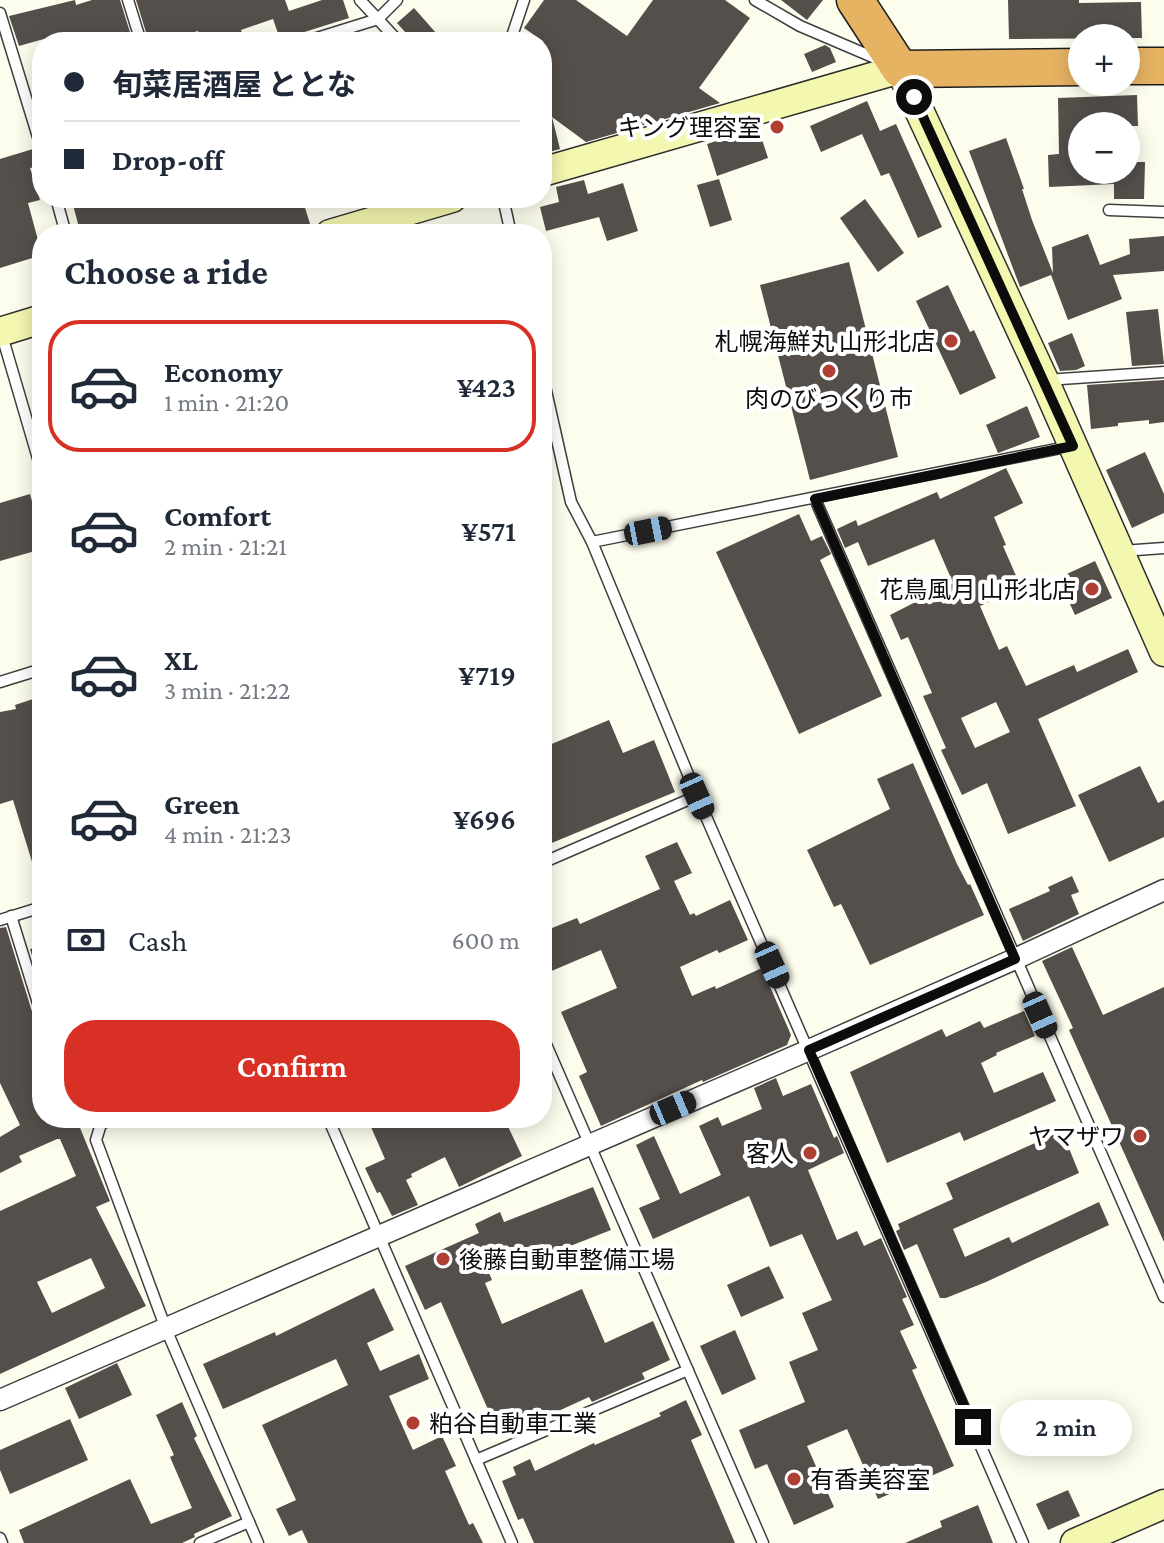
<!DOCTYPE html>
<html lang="en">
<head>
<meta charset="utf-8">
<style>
	body { margin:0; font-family:"Crimson Pro","Noto Sans JP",serif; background:#f2f2f3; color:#1f2937; height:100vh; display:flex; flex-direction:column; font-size:30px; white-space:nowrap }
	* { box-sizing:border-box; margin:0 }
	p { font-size:26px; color:#747a83 }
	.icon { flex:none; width:44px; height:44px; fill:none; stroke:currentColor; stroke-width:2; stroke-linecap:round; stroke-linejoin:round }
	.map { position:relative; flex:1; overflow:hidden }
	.sheet { position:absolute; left:32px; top:224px; width:520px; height:904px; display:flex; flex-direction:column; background:#fff; border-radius:32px; box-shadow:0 4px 20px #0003 }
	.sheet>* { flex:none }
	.guide { position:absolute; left:32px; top:32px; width:520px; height:176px; border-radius:32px; box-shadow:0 4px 20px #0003; display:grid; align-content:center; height:176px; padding:0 32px; background:#fff }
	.fabs { position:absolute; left:1068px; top:24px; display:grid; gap:16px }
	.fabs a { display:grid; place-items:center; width:72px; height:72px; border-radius:50%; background:#fff; box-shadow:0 4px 20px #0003; font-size:40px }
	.end { position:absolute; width:36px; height:36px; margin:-18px; border:10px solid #0c0c0c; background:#fff; box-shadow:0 0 0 4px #fff }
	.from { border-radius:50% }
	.bubble { position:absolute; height:56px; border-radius:28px; background:#fff; box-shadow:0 4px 20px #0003; font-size:26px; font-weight:600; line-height:56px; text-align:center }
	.car { position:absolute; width:24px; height:48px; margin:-24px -12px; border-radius:10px; box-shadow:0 0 6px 2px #0007; background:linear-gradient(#222 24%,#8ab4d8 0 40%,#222 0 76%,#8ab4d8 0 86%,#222 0) }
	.guide b { display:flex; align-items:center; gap:28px; height:76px; font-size:30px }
	.guide b+b { border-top:2px solid #e0e1e3 }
	.guide i { width:20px; height:20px; background:#1f2937 }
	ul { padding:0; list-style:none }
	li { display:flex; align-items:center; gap:24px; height:132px; margin:0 16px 12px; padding:0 16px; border:4px solid transparent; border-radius:32px }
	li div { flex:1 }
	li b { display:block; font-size:30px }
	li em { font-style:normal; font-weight:600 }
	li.active { border-color:#d93025 }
	li>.icon { width:72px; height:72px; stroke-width:1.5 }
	h2 { padding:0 32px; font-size:36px; line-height:96px }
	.pay { display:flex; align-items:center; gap:20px; height:88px; padding:0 32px; font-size:30px }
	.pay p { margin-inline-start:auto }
	.cta { display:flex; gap:16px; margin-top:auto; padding:16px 32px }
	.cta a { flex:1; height:92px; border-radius:32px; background:#d93025; color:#fff; font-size:32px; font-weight:600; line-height:92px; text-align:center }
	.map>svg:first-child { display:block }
	.building { fill:#544f4a; fill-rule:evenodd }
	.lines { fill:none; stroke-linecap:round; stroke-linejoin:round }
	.lane-casing { stroke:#3f3f3f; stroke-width:13 }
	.street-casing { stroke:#3f3f3f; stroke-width:23 }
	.secondary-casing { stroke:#2e2e2e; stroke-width:31 }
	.highway-casing { stroke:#1d1d1d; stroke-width:39 }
	.lane { stroke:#fff; stroke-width:10 }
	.street { stroke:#fff; stroke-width:20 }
	.secondary { stroke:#f4f7af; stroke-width:28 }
	.highway { stroke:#e6b363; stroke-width:36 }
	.route { stroke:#0c0c0c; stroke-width:10 }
	.poi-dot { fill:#af3f32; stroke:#fff; stroke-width:3 }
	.labels { text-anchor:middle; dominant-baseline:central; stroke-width:8; stroke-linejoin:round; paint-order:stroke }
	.poi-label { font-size:24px; fill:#0c0c0c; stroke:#fff; text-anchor:end }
</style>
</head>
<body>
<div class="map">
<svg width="1164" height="1543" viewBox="0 0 1164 1543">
	<rect width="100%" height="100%" fill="#fdfdee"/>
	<g class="building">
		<path d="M75,0L76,5L92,0H120L133,42H100L97,34L70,42H61L58,35L19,46L9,16Z"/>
		<path d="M136,0H285L289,11L322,0H343L349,18L298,34L297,39L287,42H281L273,19L241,30L245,42H201L198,31L161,42H149Z"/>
		<path d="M544,0H576L627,36L653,0H725L750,18L699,88L720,103L586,142L552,117L560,149L542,154L543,41L524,28Z"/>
		<path d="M781,0H823L807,20Z"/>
		<path d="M1008,0H1079V3L1141,2L1142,38L1009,39Z"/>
		<path d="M414,8L444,42H414L397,23Z"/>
		<path d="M825,45L830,48L836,62L812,72L804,54Z"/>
		<path d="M1137,95L1138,126H1082V170H1126V162H1145L1144,199H1114V184L1049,187L1048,155L1059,154L1058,98Z"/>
		<path d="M867,101L880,131L896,124L942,227L918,238L889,173L881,176L862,134L821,152L810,126Z"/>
		<path d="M758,127L768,158L717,176L707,144Z"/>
		<path d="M1006,138L1024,189H1022L1032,220L1053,273L1052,247L1088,234L1100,265L1130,254L1129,239L1164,236V271L1113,275L1122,299L1068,320L1051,275L1020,287L969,151Z"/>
		<path d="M33,149L36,155L42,158V166L30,168L40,200L28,203L42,255L0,268V159Z"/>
		<path d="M719,179L732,220L710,227L697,185Z"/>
		<path d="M584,180L588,194L623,183L638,231L607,241L599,217L546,231L540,207L559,202L556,187Z"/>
		<path d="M99,198H302L311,227L291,234H104L102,225L80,231L73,205Z"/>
		<path d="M865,199L904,253L878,272L840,218Z"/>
		<path d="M849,262L898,457L810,480L760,285Z"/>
		<path d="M948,285L970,332L974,330L996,378L960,395L916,301Z"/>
		<path d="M1158,309L1164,364L1132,366L1126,312Z"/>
		<path d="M1072,333L1085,366L1076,370L1060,371L1048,343Z"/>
		<path d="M1164,380V422L1149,424V420L1118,423V426L1091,429L1087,385Z"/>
		<path d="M1027,406L1040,437L998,453L986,425Z"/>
		<path d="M1145,452L1164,494V513L1132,528L1106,470Z"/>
		<path d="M1006,468L1023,503L994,517L1006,545L1003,546L1021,587L980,606L999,650L1007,646L1026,686L1074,665L1077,672L1128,649L1138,672L1038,719L1076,806L1008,834L987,783L962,795L941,750L946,748L923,696L932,693L908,637L901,640L890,615L953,583L934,539L868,566L858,542L845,548L837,529L856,520L858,526L937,492L940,499ZM996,702L1010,732L975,748L961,718Z"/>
		<path d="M30,494L42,538V549L0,561V503Z"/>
		<path d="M799,514L811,541L822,536L831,554L820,560L882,696L799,734L716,552Z"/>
		<path d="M1095,561L1112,598L1075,615L1058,578Z"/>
		<path d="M42,696V759L34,761L42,793V878H37L13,800L0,804V712L16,709L15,705Z"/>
		<path d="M609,720L623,753L654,740L675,792L542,847V748Z"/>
		<path d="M913,763L957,864L968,885L970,884L984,915L870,965L841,904L834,907L807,850L890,809L877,779Z"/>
		<path d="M1140,766L1158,803L1164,800V837L1109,862L1078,795Z"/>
		<path d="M677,842L692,873L674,881L690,915L694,913L696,916L730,900L748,940L719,953L717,950L680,967L692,996L715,986L716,989L762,968L791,1035L787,1045L703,1082L702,1080L601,1126L579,1076L587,1072L561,1012L617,988L601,950L542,975V932L577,918L580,924L660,889L645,856Z"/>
		<path d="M1072,876L1079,892L1071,895L1079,914L1023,941L1009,909L1050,891L1048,887Z"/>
		<path d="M6,927L34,1018L42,1024V1118H76L110,1201L96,1207L146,1306L0,1374V1211L76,1176L60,1139H57L19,1156L22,1162L0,1173V1137L20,1125L0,1083V928ZM91,1258L105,1288L52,1313L37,1282Z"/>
		<path d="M42,946V989L30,949Z"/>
		<path d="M1072,947L1103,1015L1164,987V1242L1069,1030L1073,1028L1042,961Z"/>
		<path d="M1024,1011L1035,1036L996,1053L997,1055L981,1063L994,1093L1043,1072L1056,1101L964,1141L960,1132L887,1163L850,1072L942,1029L946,1037L980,1021L984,1028Z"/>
		<path d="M776,1078L783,1096L811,1084L834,1138L837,1136L844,1153L808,1170L837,1240L857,1231L864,1246L881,1238L907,1297L902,1299L914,1325L900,1331L917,1368L912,1370L954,1466L878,1499L847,1429L807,1446L834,1507L794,1525L767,1464L755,1469L739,1430L805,1402L789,1362L818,1350L802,1313L832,1300L802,1234L770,1247L749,1196L653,1239L639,1208L660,1199L636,1145L654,1136L680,1194L721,1175L699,1126L718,1117L722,1126L762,1109L754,1088Z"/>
		<path d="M367,1118H504L522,1156L459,1187L445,1157L411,1174L412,1177L406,1180L418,1205L392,1216L380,1192L377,1193L365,1168L385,1159Z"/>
		<path d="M1062,1131L1079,1173L953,1229L965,1257L1009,1237L1012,1243L1099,1202L1109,1225L986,1282L946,1298H940L917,1244L904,1250L896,1231L900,1229L898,1224L953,1199L946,1183Z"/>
		<path d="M593,1187L611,1230L527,1263L524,1257L489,1273L492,1280L485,1283L502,1324L582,1289L605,1343L653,1321L670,1360L642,1373L645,1379L624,1388L592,1402L589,1397L554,1413L556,1417L532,1427L531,1423L500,1437L441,1302L425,1310L405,1266L479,1233L475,1224L500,1212L504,1222Z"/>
		<path d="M769,1266L784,1298L741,1317L727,1285Z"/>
		<path d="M374,1288L394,1330L367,1343L380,1371L419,1354L429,1379L389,1396L413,1450L442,1436L456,1466L445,1471L469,1525L473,1523L483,1543H308L302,1530L289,1536L276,1509L296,1500L262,1425L348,1385L336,1359L223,1409L203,1364L275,1332L276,1336Z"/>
		<path d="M735,1330L756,1379L722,1395L700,1346Z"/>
		<path d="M117,1363L132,1395L79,1419L65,1388Z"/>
		<path d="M686,1400L702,1435L691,1440L735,1543H534L523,1518L518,1520L502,1481L516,1475L513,1467L530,1459L535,1471L594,1443L595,1445L661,1416L659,1413Z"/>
		<path d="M182,1402L197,1436L194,1438L232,1516L194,1534L195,1537L182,1543H24L19,1530L130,1479L151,1524L192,1508L170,1457L174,1455L156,1415Z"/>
		<path d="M70,1419L88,1460L10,1494L0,1470V1450Z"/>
		<path d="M1068,1490L1080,1516L1048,1530L1036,1504Z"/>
		<path d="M978,1505L993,1543H905L942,1527L940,1521Z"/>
	</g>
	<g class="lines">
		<g class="lane-casing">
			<g id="lane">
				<path d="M128,0L141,42"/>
				<path d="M360,0L399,42"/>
				<path d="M755,0L800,26L882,61"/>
				<path d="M0,13L42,150"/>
				<path d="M304,42L378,19L397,0"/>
				<path d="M510,42L524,0"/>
				<path d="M56,198L66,234"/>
				<path d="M503,198L511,234"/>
				<path d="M1109,210L1164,212"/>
				<path d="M1,332L42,472"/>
				<path d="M542,373L571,502L592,542L697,796L1023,1543"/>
				<path d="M1046,380L1164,372"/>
				<path d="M815,499L1164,1297"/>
				<path d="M592,542L1071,446"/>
				<path d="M1122,551L1164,548"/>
				<path d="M0,682L42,669"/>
				<path d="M542,863L697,796"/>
				<path d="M11,916L42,1016"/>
				<path d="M0,920L42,907"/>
				<path d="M542,1035L763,1543"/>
				<path d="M115,1118L101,1124L96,1140L166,1329L258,1543"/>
				<path d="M328,1118L512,1543"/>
				<path d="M476,1460L688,1370"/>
				<path d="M0,1538L2,1543"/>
				<path d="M200,1543L249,1522"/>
			</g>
		</g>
		<g class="street-casing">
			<path id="street" d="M0,1400L809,1050L1015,959L1164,890"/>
		</g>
		<g class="secondary-casing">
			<g id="secondary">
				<path d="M542,172L900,69L1044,380L1164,652"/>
				<path d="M330,234L452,198"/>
				<path d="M0,332L42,319"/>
				<path d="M1075,1543L1164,1504"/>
			</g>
		</g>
		<g class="highway-casing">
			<g id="highway">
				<path d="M855,0L900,69L1082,67"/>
				<path d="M1126,66H1164"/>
			</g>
		</g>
		<use href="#lane" class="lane"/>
		<use href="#street" class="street"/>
		<use href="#secondary" class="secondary"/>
		<use href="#highway" class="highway"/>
	</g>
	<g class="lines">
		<path class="route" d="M914,97L1073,446L815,499L1015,959L809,1050L973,1427"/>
	</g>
	<g class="poi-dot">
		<circle cx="777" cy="127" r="8"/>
		<circle cx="951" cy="341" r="8"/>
		<circle cx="829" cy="371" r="8"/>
		<circle cx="1092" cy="589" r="8"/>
		<circle cx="1140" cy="1136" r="8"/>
		<circle cx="810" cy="1153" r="8"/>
		<circle cx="443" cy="1259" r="8"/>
		<circle cx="413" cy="1423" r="8"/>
		<circle cx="794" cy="1479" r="8"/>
	</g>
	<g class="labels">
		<g class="poi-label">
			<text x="761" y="127">キング理容室</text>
			<text x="935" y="341">札幌海鮮丸 山形北店</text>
			<text x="829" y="398" text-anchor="middle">肉のびっくり市</text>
			<text x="1076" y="589">花鳥風月 山形北店</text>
			<text x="1124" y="1136">ヤマザワ</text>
			<text x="794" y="1153">客人</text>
			<text x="459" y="1259" text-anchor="start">後藤自動車整備工場</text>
			<text x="429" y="1423" text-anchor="start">粕谷自動車工業</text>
			<text x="810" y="1479" text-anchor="start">有香美容室</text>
		</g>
	</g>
</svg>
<div class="fabs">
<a>+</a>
<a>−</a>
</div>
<i class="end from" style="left:914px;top:97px"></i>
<i class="end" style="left:973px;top:1427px"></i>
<div class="bubble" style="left:1000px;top:1400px;width:132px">2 min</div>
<i class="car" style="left:648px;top:531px;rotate:79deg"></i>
<i class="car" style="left:697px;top:796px;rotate:156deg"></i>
<i class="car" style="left:772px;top:965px;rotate:156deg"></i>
<i class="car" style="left:1040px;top:1015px;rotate:156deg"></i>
<i class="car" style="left:673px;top:1108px;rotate:67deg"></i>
<div class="guide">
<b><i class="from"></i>旬菜居酒屋 ととな</b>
<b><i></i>Drop-off</b>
</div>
<section class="sheet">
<h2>Choose a ride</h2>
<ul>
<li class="active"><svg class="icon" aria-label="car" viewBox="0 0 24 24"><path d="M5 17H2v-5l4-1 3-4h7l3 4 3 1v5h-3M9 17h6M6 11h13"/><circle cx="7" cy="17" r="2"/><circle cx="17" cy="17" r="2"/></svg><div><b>Economy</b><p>1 min · 21:20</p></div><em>¥423</em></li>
<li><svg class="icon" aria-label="car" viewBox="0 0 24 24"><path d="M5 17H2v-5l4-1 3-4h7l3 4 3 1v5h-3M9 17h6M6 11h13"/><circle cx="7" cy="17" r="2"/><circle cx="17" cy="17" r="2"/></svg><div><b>Comfort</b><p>2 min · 21:21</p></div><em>¥571</em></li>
<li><svg class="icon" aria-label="car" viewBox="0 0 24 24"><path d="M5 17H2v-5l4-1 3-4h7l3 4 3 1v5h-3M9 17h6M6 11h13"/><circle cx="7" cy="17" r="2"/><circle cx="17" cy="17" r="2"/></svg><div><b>XL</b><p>3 min · 21:22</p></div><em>¥719</em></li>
<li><svg class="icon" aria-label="car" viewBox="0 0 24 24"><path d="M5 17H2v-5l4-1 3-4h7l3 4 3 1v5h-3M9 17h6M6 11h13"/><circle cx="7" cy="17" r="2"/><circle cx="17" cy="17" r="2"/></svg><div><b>Green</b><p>4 min · 21:23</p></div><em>¥696</em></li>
</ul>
<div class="pay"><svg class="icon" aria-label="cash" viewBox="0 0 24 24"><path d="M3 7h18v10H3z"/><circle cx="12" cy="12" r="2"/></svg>Cash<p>600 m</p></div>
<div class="cta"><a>Confirm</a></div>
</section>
</div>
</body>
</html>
